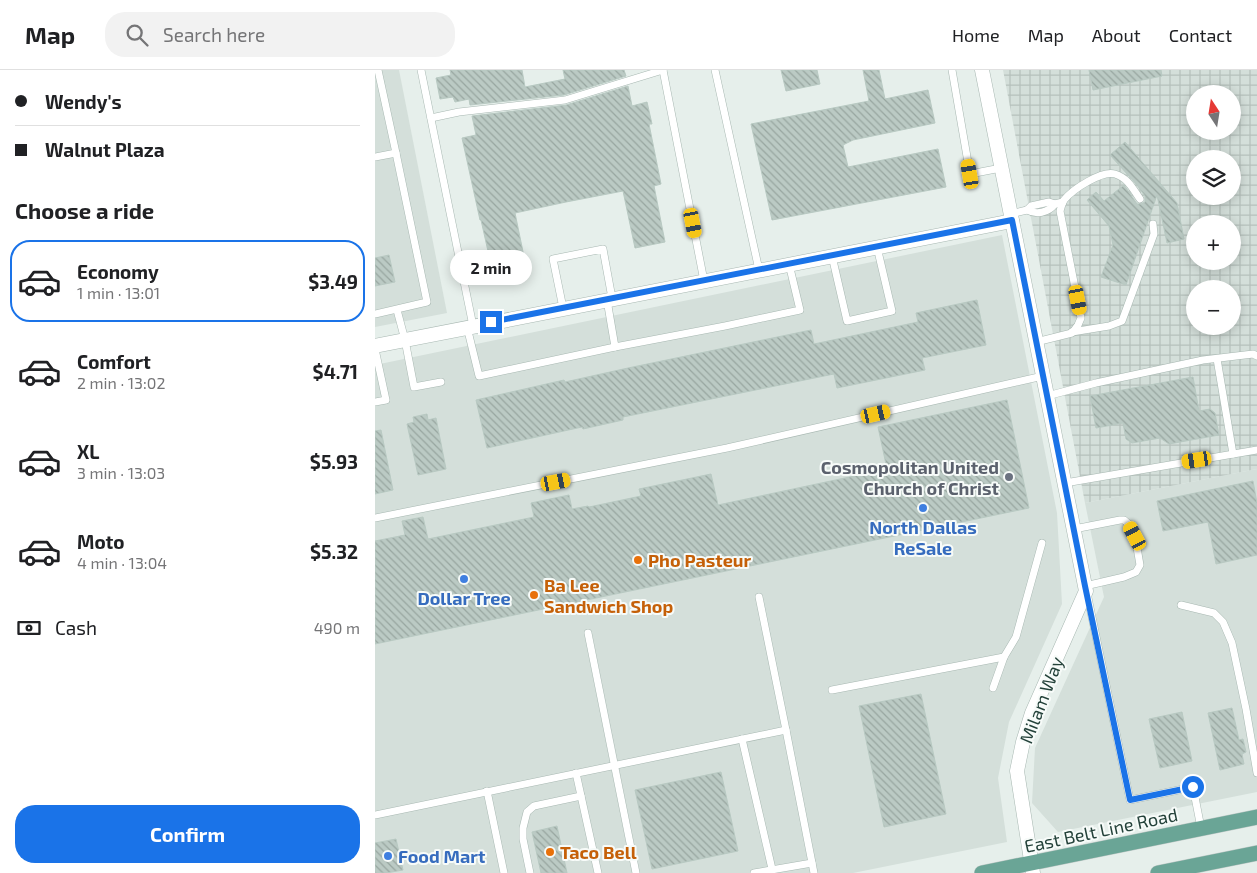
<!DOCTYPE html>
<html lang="en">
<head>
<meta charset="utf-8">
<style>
	body { margin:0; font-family:"Exo 2",sans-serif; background:#f2f2f2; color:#202124; height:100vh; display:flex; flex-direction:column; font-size:19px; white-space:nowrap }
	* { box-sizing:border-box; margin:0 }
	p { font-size:16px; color:#757577 }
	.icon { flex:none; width:28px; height:28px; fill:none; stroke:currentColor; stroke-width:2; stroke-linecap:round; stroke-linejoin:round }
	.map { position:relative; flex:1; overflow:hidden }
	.side { display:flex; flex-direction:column; background:#fff; width:375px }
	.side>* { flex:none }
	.top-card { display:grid; align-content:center; height:110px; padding:0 15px; background:#fff }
	.needle { width:32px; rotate:348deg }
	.controls { position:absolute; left:811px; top:15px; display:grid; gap:10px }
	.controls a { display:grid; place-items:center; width:55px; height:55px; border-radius:50%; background:#fff; box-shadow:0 2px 12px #0003; font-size:25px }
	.end { position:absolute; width:22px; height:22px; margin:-11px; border:6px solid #1a73e8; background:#fff; box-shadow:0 0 0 2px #fff }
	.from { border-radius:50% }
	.bubble { position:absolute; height:35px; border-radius:18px; background:#fff; box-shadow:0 2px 12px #0003; font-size:16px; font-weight:700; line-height:35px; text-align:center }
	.car { position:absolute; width:15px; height:30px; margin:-15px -8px; border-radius:6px; box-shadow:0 0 4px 1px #0007; background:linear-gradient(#f5c518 24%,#345 0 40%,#f5c518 0 76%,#345 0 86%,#f5c518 0) }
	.top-card b { display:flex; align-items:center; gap:18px; height:48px; font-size:19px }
	.top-card b+b { border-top:1px solid #e0e0e0 }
	.top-card i { width:12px; height:12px; background:#202124 }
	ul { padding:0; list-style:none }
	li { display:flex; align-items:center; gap:15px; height:82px; margin:0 10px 8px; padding:0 5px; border:2px solid transparent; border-radius:20px }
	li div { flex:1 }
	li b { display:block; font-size:19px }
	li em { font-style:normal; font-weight:700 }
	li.selected { border-color:#1a73e8 }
	li>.icon { width:45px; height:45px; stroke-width:1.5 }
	h2 { padding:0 15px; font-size:22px; line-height:60px }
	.pay { display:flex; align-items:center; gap:12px; height:55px; padding:0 15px; font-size:19px }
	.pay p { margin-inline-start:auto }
	.primary-button { display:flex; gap:10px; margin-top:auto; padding:10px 15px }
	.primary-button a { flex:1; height:58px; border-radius:20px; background:#1a73e8; color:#fff; font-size:20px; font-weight:700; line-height:58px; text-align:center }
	header { display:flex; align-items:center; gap:30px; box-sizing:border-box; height:70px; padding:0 25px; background:#fff; border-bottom:1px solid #e0e0e0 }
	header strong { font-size:24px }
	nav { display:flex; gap:28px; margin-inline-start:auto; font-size:18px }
	.search { width:350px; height:45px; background:#f2f2f2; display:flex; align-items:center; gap:12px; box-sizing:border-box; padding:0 18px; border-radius:20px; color:#757577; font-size:19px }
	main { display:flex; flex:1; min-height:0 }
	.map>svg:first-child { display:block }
	.built { fill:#d4dfda }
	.industrial { fill:url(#industrial-grid); fill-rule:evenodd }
	.building { fill:url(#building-back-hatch); stroke:#b8c9c2 }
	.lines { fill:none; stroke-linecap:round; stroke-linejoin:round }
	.lane-casing { stroke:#a8b8b2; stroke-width:8 }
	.street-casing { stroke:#a8b8b2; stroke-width:15 }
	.primary-casing { stroke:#c2cac8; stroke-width:16 }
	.lane { stroke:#fff; stroke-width:7 }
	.street { stroke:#fff; stroke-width:14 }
	.primary { stroke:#6aa596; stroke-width:15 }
	.route { stroke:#1a73e8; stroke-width:6 }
	.worship-dot { fill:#6b7280; stroke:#f7fbf9; stroke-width:2 }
	.shop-dot { fill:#3f7fe0; stroke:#f7fbf9; stroke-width:2 }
	.food-dot { fill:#e8710a; stroke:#f7fbf9; stroke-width:2 }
	.labels { text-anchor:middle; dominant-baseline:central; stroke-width:4; stroke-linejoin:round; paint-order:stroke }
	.worship-label { font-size:18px; font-weight:bold; fill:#5b616d; stroke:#f7fbf9; text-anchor:end }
	.shop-label { font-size:18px; font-weight:bold; fill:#366cbe; stroke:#f7fbf9 }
	.food-label { font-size:18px; font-weight:bold; fill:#c56008; stroke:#f7fbf9; text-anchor:start }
	.street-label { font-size:18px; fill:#24423a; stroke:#f7fbf9 }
</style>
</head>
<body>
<header>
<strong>Map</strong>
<div class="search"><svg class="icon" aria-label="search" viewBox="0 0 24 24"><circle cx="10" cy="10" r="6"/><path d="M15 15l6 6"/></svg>Search here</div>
<nav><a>Home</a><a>Map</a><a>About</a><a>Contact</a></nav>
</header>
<main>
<section class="side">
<div class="top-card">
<b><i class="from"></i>Wendy's</b>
<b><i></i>Walnut Plaza</b>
</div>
<h2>Choose a ride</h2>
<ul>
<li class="selected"><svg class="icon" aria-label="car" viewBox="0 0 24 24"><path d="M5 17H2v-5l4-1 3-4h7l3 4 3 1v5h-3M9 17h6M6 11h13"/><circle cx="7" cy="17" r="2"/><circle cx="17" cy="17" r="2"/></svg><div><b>Economy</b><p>1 min · 13:01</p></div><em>$3.49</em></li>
<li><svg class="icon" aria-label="car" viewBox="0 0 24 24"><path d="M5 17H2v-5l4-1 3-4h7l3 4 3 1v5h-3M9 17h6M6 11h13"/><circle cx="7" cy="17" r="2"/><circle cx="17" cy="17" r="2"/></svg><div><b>Comfort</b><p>2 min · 13:02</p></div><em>$4.71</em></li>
<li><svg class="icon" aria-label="car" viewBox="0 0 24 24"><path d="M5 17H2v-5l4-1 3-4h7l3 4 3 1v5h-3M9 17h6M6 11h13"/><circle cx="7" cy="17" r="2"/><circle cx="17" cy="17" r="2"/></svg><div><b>XL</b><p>3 min · 13:03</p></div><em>$5.93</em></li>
<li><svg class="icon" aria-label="car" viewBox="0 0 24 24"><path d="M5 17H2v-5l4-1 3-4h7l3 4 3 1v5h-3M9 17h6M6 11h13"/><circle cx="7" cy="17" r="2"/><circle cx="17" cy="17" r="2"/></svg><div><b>Moto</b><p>4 min · 13:04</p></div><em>$5.32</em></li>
</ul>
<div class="pay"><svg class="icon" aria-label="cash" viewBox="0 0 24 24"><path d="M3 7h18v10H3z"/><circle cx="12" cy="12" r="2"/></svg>Cash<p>490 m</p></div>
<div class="primary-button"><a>Confirm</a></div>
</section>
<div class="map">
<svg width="882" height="803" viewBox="0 0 882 803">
	<defs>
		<pattern id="industrial-grid" width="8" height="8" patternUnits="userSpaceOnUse" patternTransform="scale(1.25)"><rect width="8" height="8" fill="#d4dfda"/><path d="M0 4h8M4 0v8" fill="none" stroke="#b6c1bc"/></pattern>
		<pattern id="building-back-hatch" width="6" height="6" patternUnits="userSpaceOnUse" patternTransform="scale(1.25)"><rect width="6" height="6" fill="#bbcac4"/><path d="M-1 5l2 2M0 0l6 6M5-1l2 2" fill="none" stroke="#98a6a0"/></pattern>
	</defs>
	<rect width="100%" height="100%" fill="#e6efeb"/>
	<g class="built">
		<path d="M0,0H24L72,243L0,257Z"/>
		<path d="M627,165L682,443L687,534L634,652L623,708L632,772L478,803H0V295Z"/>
		<path d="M882,399V722L683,762L657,733L660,678L729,527L710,433Z"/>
	</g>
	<path class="industrial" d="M628,0H882V399L710,433ZM820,24H858V61H820ZM820,89H858V126H820ZM820,154H858V191H820ZM820,219H858V256H820Z"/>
	<g class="building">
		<path d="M75,0H147L150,17L190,9L188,0H249L251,6L189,25L95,35L94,29L80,32L78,27L65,29L61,8L76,5Z"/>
		<path d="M406,0H442L445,14L411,21Z"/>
		<path d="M488,0H504L510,29L553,20L560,53L478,70L468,75L473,97L563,79L571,117L397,150L376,54L494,31Z"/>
		<path d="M714,0H786L787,6L718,20Z"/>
		<path d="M253,16L257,36L272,32L277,54H274L286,114L279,116L290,172L260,178L248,121L191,132L140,143L152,201L119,208L106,150H105L87,68L101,65L97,46L191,35Z"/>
		<path d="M750,72L802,133L809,169L792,173L782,125L751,215L726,207L738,175L734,156L712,130L721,122L729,131L749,115L762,134H766L770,132V126L762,115L735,85Z"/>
		<path d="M14,185L20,212L0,216V188Z"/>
		<path d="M602,230L611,275L547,288L550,300L462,318L459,304L248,347V350L208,359L207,357L112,378L101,330L189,310L190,312L253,298L436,260L439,274L543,252L541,243Z"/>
		<path d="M818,307L824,341L835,339L840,343L844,365L794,374L785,368L757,373L751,369L748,353L721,358L715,326Z"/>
		<path d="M632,330L654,438L0,574V471L30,465L27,451L48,447L53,469L159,447L156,433L194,425L197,439L213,436L214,437L266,426L264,419L336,404L343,435L512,399L503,357Z"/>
		<path d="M52,344L53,350L61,348L71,399L43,405L32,354L39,352L38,347Z"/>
		<path d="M6,360L18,420L0,424V361Z"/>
		<path d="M878,411L882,433V485L841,494L833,452L788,461L782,431Z"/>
		<path d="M546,624L571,744L509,757L484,636Z"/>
		<path d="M857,638L864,670L868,669L871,682L867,684L869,694L845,700L833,643Z"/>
		<path d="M807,642L817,691L785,698L774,649Z"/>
		<path d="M346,702L363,781L277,799L260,720Z"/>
		<path d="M182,756L192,803H166L157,762Z"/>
		<path d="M21,769L28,800L11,803H0V773Z"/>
	</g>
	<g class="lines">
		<g class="lane-casing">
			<g id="lane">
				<path d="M46,0L98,256"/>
				<path d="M288,0L329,211"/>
				<path d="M340,0L384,200"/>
				<path d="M577,0L595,104L626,98"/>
				<path d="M56,48L84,42L190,30L288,0"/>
				<path d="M0,87L21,83L3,0"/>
				<path d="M652,140C661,145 673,143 680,134"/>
				<path d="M635,144L652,140L656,136L674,132L680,134L688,132"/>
				<path d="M457,186L472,251L517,241L502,177"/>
				<path d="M232,230L240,277L350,256L425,240L414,194"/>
				<path d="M188,238L178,189L228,179L237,228"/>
				<path d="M22,240L30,270L39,317L66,312"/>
				<path d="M0,244L52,232L21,83"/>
				<path d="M92,257L104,306L240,277"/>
				<path d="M697,262L734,256L747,251L779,164L778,154"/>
				<path d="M661,272L697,263L703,255L706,248L685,141C686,138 687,133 689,130C698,119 727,100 740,104C753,108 758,119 765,129"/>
				<path d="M0,279L11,330L0,332"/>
				<path d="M842,289L858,384"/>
				<path d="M672,326L721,313L828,290L878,284L882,286"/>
				<path d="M690,413L882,380"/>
				<path d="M0,448L352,378L668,306"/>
				<path d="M699,459L745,450H749L755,455L760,466L765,495L761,502L749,507L710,516"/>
				<path d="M712,523L755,730L818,717L826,758"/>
				<path d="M384,527L411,660"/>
				<path d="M806,535L839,543L848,552L857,573L871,639L882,703"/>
				<path d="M213,563L261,803"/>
				<path d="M618,618L629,587L641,567L667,473"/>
				<path d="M457,620L629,587"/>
				<path d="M367,669L397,799"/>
				<path d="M201,703L223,803"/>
				<path d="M112,721L129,803"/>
				<path d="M0,745L411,660L439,803"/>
				<path d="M155,803L148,769V758L152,742L159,736L206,726"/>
				<path d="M379,803L437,793"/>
			</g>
		</g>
		<g class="street-casing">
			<g id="street">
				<path d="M607,0L711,521L657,643L648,672L642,701L658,803"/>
				<path d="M0,276L637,151"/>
			</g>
		</g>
		<g class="primary-casing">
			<g id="primary">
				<path d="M607,803L882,747"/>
				<path d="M783,803L882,783"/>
			</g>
		</g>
		<use href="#lane" class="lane"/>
		<use href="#street" class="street"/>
		<use href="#primary" class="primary"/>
	</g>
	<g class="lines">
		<path class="route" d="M116,252L637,150L710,516L755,730L818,717"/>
	</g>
	<circle class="worship-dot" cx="634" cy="407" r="5"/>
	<g class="shop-dot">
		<circle cx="548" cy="438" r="5"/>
		<circle cx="89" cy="509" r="5"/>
		<circle cx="13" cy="786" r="5"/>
	</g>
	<g class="food-dot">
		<circle cx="263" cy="490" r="5"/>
		<circle cx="159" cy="525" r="5"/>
		<circle cx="175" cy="782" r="5"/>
	</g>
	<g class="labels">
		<g class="worship-label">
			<text x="624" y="397">Cosmopolitan United<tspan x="624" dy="21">Church of Christ</tspan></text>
		</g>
		<g class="shop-label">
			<text x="548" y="457">North Dallas<tspan x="548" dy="21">ReSale</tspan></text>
			<text x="89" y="528">Dollar Tree</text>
			<text x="23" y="786" text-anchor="start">Food Mart</text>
		</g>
		<g class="food-label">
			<text x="273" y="490">Pho Pasteur</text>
			<text x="169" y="515">Ba Lee<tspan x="169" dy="21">Sandwich Shop</tspan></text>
			<text x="185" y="782">Taco Bell</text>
		</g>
		<g class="street-label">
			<text transform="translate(666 630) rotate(-69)">Milam Way</text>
			<text transform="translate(726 760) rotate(-12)">East Belt Line Road</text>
		</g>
	</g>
</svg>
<div class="controls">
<a><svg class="needle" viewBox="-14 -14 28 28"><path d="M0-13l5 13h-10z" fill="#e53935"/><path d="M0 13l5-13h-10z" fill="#757577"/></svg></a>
<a><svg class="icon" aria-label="layers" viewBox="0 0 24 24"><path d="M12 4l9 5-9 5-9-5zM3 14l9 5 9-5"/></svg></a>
<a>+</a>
<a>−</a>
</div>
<i class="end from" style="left:818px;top:717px"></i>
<i class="end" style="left:116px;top:252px"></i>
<div class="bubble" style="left:75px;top:180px;width:82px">2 min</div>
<i class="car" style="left:595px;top:104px;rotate:350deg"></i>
<i class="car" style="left:318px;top:153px;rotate:169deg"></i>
<i class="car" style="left:703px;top:230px;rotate:169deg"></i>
<i class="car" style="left:501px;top:344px;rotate:77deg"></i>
<i class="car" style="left:822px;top:390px;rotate:261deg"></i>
<i class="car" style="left:181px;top:412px;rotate:79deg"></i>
<i class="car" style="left:760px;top:466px;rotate:332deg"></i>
</div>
</main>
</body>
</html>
